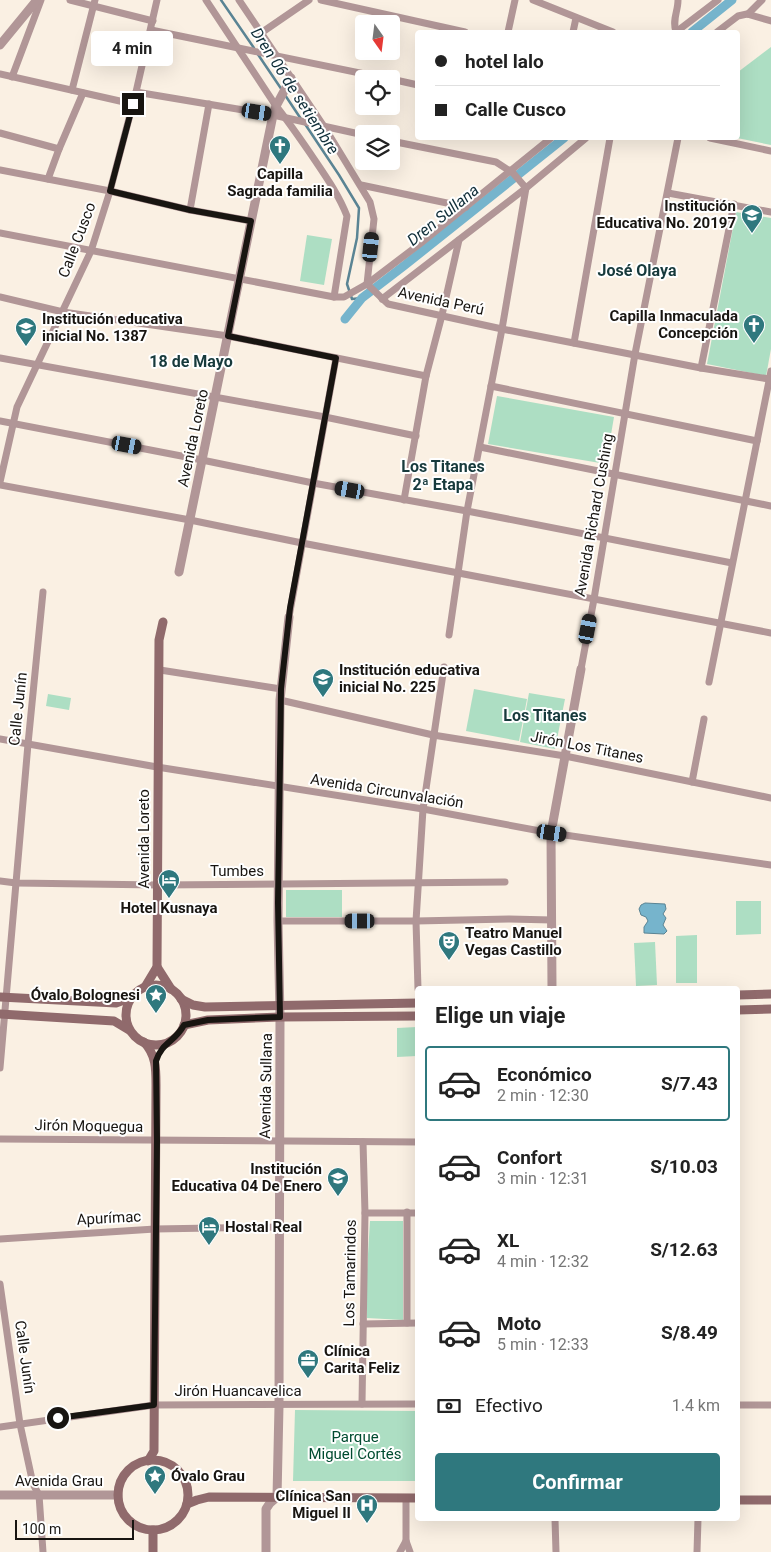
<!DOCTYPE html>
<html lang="es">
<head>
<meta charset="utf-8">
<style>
	body { margin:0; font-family:Roboto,sans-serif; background:#f6f6f6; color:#222; height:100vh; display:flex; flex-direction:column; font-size:19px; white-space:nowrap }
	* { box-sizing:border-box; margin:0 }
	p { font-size:16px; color:#767676 }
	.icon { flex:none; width:28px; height:28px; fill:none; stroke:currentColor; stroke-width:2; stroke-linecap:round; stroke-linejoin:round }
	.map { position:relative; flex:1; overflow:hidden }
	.drawer { position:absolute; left:415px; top:986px; width:325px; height:535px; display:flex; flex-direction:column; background:#fff; border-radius:5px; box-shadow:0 5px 20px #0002 }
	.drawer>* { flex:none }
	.hud { position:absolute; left:415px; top:30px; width:325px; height:110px; border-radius:5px; box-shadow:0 5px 20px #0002; display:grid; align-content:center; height:110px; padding:0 20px; background:#fff }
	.needle { width:32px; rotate:166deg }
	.buttons { position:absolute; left:355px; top:15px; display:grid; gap:10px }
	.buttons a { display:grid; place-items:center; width:45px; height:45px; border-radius:5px; background:#fff; box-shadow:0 5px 20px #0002; font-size:25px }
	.scale { position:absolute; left:15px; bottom:12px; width:119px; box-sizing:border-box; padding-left:5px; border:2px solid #181511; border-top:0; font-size:14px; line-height:18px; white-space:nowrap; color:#181511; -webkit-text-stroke:4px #fff; paint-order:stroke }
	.end { position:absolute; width:22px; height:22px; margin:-11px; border:6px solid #181511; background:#fff; box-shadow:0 0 0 2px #fff }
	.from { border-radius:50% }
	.bubble { position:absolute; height:35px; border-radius:5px; background:#fff; box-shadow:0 5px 20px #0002; font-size:16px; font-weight:700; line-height:35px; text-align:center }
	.car { position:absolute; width:15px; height:30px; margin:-15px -8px; border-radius:6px; box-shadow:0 0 4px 1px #0007; background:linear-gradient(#222 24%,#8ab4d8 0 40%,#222 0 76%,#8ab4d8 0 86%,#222 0) }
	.hud b { display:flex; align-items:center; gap:18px; height:48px; font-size:19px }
	.hud b+b { border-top:1px solid #e0e0e0 }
	.hud i { width:12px; height:12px; background:#222 }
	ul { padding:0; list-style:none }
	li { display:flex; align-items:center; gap:15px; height:75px; margin:0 10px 8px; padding:0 10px; border:2px solid transparent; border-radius:5px }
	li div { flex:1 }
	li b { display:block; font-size:19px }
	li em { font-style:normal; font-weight:700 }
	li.active { border-color:#2f787e }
	li>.icon { width:45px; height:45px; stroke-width:1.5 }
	h2 { padding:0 20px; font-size:22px; line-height:60px }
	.pay { display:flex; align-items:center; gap:12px; height:55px; padding:0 20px; font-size:19px }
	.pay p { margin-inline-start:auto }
	.primary-button { display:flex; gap:10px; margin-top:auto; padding:10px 20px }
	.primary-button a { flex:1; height:58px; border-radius:5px; background:#2f787e; color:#fff; font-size:20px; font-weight:700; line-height:58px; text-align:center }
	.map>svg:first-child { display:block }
	.green { fill:#addec3 }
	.water { fill:#76b4cc; stroke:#5a8494 }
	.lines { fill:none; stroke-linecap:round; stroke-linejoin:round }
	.stream { stroke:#5a8494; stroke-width:2.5 }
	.canal { stroke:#76b4cc; stroke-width:9 }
	.minor { stroke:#b19697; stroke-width:7 }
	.tertiary { stroke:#b19697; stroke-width:9 }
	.secondary { stroke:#906a6c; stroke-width:9 }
	.route { stroke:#181511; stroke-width:6 }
	.labels { text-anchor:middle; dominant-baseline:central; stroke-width:4; stroke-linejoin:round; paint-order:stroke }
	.poi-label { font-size:15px; font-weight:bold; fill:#181511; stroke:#fff; text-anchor:start }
	.street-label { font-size:15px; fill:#181511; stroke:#fff }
	.park-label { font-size:15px; fill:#004b30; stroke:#fff }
	.water-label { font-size:16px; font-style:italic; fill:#0f2d38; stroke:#fff }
	.neighbourhood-label { font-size:16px; font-weight:bold; fill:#173a3c; stroke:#fff }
</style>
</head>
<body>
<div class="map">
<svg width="771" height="1552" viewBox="0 0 771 1552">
	<rect width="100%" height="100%" fill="#faf0e3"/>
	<g class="green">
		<path d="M771,47V145L737,138L738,72Z"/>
		<path d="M736,212L771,218V349L766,376L707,364Z"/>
		<path d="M307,235L332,239L324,285L300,281Z"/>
		<path d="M497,396L614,417L606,464L488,444Z"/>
		<path d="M474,689L527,699L519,741L466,731Z"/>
		<path d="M529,693L565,699L555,749L520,742Z"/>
		<path d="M48,694L71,698L69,710L46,706Z"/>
		<rect x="286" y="890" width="56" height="27"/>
		<path d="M736,901H761V934L736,935Z"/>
		<path d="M697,935V983H676V936Z"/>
		<path d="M655,942L657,985L636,986L634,943Z"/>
		<path d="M417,1027V1056L397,1057V1028Z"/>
		<path d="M370,1221H403V1320L367,1318V1270Z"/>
		<path d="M295,1410L417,1411V1481H293Z"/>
	</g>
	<path class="water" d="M645,903L665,904L666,909L663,914L666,918L663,925L667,931L664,934L644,933V927L648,921L646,917L641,915L639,909L641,905Z"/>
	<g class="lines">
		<g class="stream">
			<path d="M221,0L254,48"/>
			<path d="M257,53L282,90"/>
			<path d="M285,95L301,119"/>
			<path d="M305,124L339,175L359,208L357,238L347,284L352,299L362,298"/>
		</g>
		<g class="canal">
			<path d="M692,32L732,0"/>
			<path d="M345,319L362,298L405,265L564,138"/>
		</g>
		<g class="minor">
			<path d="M70,0L153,21"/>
			<path d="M206,0L276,106C288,121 299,137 310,153C324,174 338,193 347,216L334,297"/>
			<path d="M239,0L325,128L370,202L374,219L367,284"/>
			<path d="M321,0L465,32"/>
			<path d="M533,0L613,32"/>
			<path d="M748,14L762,0"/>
			<path d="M151,30L389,79"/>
			<path d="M508,32L515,0"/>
			<path d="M573,32L576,18"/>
			<path d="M676,32L718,0"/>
			<path d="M676,32C672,19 678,12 678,0"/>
			<path d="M717,32L738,16L747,14L771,21"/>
			<path d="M261,33L309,0"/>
			<path d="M0,74L133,104"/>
			<path d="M12,77L41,0"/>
			<path d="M391,79L418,85"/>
			<path d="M72,90L95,0"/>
			<path d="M136,92L273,115L364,135"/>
			<path d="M0,133L59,149"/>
			<path d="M710,138L771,151"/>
			<path d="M391,141L496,162L513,173L526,188L502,329L467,511L449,635"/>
			<path d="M0,170L110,191L190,210L251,221"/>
			<path d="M48,179L59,149L83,93"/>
			<path d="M361,185L466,207"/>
			<path d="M668,193L771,212"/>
			<path d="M190,210L209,104"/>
			<path d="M0,233L334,297H344L367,284L421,243L551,138"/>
			<path d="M367,284L388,304L502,329L701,368L769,379"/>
			<path d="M0,297L63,312L228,336L426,376"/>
			<path d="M382,299L526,188L586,138"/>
			<path d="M574,343L610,138"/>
			<path d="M0,358L325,417L416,436"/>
			<path d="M701,368L734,204"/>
			<path d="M491,386L757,441"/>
			<path d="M0,421L202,460L313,483L467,511L732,563"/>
			<path d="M480,447L771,506"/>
			<path d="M0,482L17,407L91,251L110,191L136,92L157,0"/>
			<path d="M0,485L190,520L302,543L771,633"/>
			<path d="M404,500L426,376L442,315L459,240"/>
			<path d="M289,617L336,358"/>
			<path d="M581,669L594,599L635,354L678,138"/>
			<path d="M160,670L281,689"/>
			<path d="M709,682L771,371"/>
			<path d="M280,700L433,735L565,756L771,798"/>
			<path d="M0,739L157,767L423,809L551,833L771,865"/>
			<path d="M692,782L704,719"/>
			<path d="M0,881L16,883L158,885L505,882"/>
			<path d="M278,921H416L509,919L552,920"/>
			<path d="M418,989L416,921L423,809L444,667"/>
			<path d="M0,1068L28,744L43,592"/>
			<path d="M0,1139L418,1142"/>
			<path d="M365,1213H418"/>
			<path d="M0,1239L155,1229L279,1227"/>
			<path d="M0,1284L20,1424L33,1484L39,1495L43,1552"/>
			<path d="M407,1323V1212"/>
			<path d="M363,1324L418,1323"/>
			<path d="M362,1404L365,1213L363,1142"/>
			<path d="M738,1405H771"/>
			<path d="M0,1427L154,1405L418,1404"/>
			<path d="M406,1498V1541L410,1552"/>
			<path d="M555,1519L556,1552"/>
			<path d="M400,1552L406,1541"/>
			<path d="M697,1552L698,1519"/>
		</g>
		<g class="tertiary">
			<path d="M0,45L37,0"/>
			<path d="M179,572L273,115L276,106L291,78"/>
			<path d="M552,989L551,833L581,669"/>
			<path d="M0,1495H118"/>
			<path d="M266,1552V1509L270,1503L277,1497L279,1406L280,1017L278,921L280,700L289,617"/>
		</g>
		<g class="secondary">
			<path d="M157,967L171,989"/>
			<circle cx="156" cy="1015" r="30"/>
			<path d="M145,987L157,967L159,640L163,622"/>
			<path d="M738,995L771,994"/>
			<path d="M0,997L116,1003L132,997"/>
			<path d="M181,999L193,1005L205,1007L418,1003"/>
			<path d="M738,1010L771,1009"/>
			<path d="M0,1014L114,1021L129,1030"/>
			<path d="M184,1025L208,1020L280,1017L418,1016"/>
			<path d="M144,1042C156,1055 156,1068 156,1085L154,1451L148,1461"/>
			<circle cx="153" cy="1495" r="35"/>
			<path d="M738,1500H771"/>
			<path d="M187,1504L197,1500L209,1497L418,1498"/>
			<path d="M153,1530V1552"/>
		</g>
	</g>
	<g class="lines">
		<path class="route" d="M58,1418L154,1405L157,1141L156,1061C162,1042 175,1042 184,1025L208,1020L280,1017L278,903L281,689L290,608L336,358L228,336L251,221L190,210L110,191L133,104"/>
	</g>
	<defs>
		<g id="church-pin" transform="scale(1.125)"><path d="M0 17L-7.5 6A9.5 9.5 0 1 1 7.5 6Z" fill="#2f787e" stroke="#fff"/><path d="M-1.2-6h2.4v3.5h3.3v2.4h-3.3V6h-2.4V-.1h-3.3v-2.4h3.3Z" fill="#fff"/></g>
		<g id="school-pin" transform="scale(1.125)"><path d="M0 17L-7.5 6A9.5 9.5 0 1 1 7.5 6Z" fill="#2f787e" stroke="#fff"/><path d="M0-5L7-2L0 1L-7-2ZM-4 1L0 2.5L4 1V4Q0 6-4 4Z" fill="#fff"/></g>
		<g id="hotel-pin" transform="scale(1.125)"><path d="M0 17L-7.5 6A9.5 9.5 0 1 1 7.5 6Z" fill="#2f787e" stroke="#fff"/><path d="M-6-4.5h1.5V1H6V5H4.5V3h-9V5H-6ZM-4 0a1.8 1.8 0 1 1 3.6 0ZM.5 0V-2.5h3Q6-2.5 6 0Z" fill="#fff"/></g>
		<g id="theatre-pin" transform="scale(1.125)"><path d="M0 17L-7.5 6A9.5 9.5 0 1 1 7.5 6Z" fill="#2f787e" stroke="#fff"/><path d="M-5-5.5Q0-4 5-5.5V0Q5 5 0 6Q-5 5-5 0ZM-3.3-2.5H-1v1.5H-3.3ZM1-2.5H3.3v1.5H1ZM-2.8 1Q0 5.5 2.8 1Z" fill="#fff"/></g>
		<g id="sight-pin" transform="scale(1.125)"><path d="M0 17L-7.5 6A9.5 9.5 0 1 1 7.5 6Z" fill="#2f787e" stroke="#fff"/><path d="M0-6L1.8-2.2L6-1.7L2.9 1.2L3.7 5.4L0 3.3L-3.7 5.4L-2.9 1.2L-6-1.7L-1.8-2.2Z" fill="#fff"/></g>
		<g id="office-pin" transform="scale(1.125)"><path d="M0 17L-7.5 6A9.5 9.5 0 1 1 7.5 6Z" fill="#2f787e" stroke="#fff"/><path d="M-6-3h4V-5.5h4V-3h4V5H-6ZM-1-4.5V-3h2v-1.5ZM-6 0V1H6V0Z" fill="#fff"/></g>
		<g id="hospital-pin" transform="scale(1.125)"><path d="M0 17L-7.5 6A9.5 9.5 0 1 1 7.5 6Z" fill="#2f787e" stroke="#fff"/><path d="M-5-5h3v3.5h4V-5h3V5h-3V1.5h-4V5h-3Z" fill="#fff"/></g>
	</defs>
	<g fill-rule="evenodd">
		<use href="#church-pin" x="280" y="146"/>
		<use href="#school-pin" x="752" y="215"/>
		<use href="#church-pin" x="754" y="325"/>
		<use href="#school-pin" x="26" y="328"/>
		<use href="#school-pin" x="323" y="679"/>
		<use href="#hotel-pin" x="169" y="880"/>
		<use href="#theatre-pin" x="449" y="942"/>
		<use href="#sight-pin" x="156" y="995"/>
		<use href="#school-pin" x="338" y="1178"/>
		<use href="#hotel-pin" x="209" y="1227"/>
		<use href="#office-pin" x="308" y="1360"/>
		<use href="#sight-pin" x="155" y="1476"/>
		<use href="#hospital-pin" x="367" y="1505"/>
	</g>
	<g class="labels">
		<g class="poi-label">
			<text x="280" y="174" text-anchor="middle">Capilla<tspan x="280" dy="17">Sagrada familia</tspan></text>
			<text x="736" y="206" text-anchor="end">Institución<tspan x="736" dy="17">Educativa No. 20197</tspan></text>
			<text x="738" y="316" text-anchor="end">Capilla Inmaculada<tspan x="738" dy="17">Concepción</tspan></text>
			<text x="42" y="319">Institución educativa<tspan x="42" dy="17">inicial No. 1387</tspan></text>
			<text x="339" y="670">Institución educativa<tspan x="339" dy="17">inicial No. 225</tspan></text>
			<text x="169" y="908" text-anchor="middle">Hotel Kusnaya</text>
			<text x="465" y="933">Teatro Manuel<tspan x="465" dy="17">Vegas Castillo</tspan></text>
			<text x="140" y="995" text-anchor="end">Óvalo Bolognesi</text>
			<text x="322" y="1169" text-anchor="end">Institución<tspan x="322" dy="17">Educativa 04 De Enero</tspan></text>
			<text x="225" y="1227">Hostal Real</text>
			<text x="324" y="1351">Clínica<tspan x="324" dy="17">Carita Feliz</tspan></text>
			<text x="171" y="1476">Óvalo Grau</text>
			<text x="351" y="1496" text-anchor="end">Clínica San<tspan x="351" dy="17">Miguel II</tspan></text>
		</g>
		<g class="street-label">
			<text transform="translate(77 240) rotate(-69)">Calle Cusco</text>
			<text transform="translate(441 301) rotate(12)">Avenida Perú</text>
			<text transform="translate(193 438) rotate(-78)">Avenida Loreto</text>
			<text transform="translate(594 515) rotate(-80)">Avenida Richard Cushing</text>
			<text transform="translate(18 709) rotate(-84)">Calle Junín</text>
			<text transform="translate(587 747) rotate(11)">Jirón Los Titanes</text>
			<text transform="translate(387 791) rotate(9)">Avenida Circunvalación</text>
			<text transform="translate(144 839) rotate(-90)">Avenida Loreto</text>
			<text x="237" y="871">Tumbes</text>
			<text transform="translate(266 1086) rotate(-89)">Avenida Sullana</text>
			<text transform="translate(89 1126) rotate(1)">Jirón Moquegua</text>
			<text transform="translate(109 1218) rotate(-3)">Apurímac</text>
			<text transform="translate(350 1273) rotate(-89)">Los Tamarindos</text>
			<text transform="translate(25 1357) rotate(82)">Calle Junín</text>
			<text x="238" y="1391">Jirón Huancavelica</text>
			<text x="59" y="1481">Avenida Grau</text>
		</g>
		<g class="park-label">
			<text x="355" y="1437">Parque<tspan x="355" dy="17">Miguel Cortés</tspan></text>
		</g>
		<g class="water-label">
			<text transform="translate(295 91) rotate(57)">Dren 06 de setiembre</text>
			<text transform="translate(443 215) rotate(-39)">Dren Sullana</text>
		</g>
		<g class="neighbourhood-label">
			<text x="637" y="270">José Olaya</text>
			<text x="191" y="361">18 de Mayo</text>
			<text x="443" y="466">Los Titanes<tspan x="443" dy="18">2ª Etapa</tspan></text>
			<text x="545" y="715">Los Titanes</text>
		</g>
	</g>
</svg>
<div class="buttons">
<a><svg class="needle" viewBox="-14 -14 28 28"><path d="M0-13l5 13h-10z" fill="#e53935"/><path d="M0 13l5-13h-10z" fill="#767676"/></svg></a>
<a><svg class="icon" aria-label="locate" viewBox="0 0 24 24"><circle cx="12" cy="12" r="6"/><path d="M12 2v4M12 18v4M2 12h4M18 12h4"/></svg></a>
<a><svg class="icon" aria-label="layers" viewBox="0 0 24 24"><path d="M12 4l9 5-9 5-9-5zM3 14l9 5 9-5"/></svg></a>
</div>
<div class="scale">100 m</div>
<i class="end from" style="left:58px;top:1418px"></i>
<i class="end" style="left:133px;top:104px"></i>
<div class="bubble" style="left:91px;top:31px;width:82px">4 min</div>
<i class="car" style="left:257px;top:112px;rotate:99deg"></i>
<i class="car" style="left:371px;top:247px;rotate:6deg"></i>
<i class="car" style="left:127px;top:445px;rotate:101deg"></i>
<i class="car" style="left:350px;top:490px;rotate:280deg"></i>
<i class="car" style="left:588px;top:629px;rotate:11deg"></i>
<i class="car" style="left:552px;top:833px;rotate:99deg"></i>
<i class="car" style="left:360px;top:921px;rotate:270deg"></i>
<div class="hud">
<b><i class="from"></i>hotel lalo</b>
<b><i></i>Calle Cusco</b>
</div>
<section class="drawer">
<h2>Elige un viaje</h2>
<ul>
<li class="active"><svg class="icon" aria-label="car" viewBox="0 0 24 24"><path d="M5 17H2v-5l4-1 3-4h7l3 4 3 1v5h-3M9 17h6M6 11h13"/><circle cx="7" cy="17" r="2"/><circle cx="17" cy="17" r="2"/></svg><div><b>Económico</b><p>2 min · 12:30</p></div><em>S/7.43</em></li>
<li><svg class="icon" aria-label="car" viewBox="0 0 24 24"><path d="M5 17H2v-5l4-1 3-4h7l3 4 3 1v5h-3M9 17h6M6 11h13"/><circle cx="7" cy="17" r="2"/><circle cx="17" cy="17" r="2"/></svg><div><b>Confort</b><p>3 min · 12:31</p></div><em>S/10.03</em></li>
<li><svg class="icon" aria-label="car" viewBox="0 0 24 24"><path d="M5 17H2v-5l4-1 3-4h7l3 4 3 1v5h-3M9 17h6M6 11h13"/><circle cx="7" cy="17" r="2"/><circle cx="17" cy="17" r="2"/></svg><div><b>XL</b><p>4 min · 12:32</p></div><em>S/12.63</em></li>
<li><svg class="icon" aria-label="car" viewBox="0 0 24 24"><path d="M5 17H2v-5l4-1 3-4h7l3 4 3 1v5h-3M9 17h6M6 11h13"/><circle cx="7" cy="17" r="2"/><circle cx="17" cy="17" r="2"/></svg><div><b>Moto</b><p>5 min · 12:33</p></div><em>S/8.49</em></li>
</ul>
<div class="pay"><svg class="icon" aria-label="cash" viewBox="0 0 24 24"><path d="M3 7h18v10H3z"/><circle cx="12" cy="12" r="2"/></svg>Efectivo<p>1.4 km</p></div>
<div class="primary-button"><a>Confirmar</a></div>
</section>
</div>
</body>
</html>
